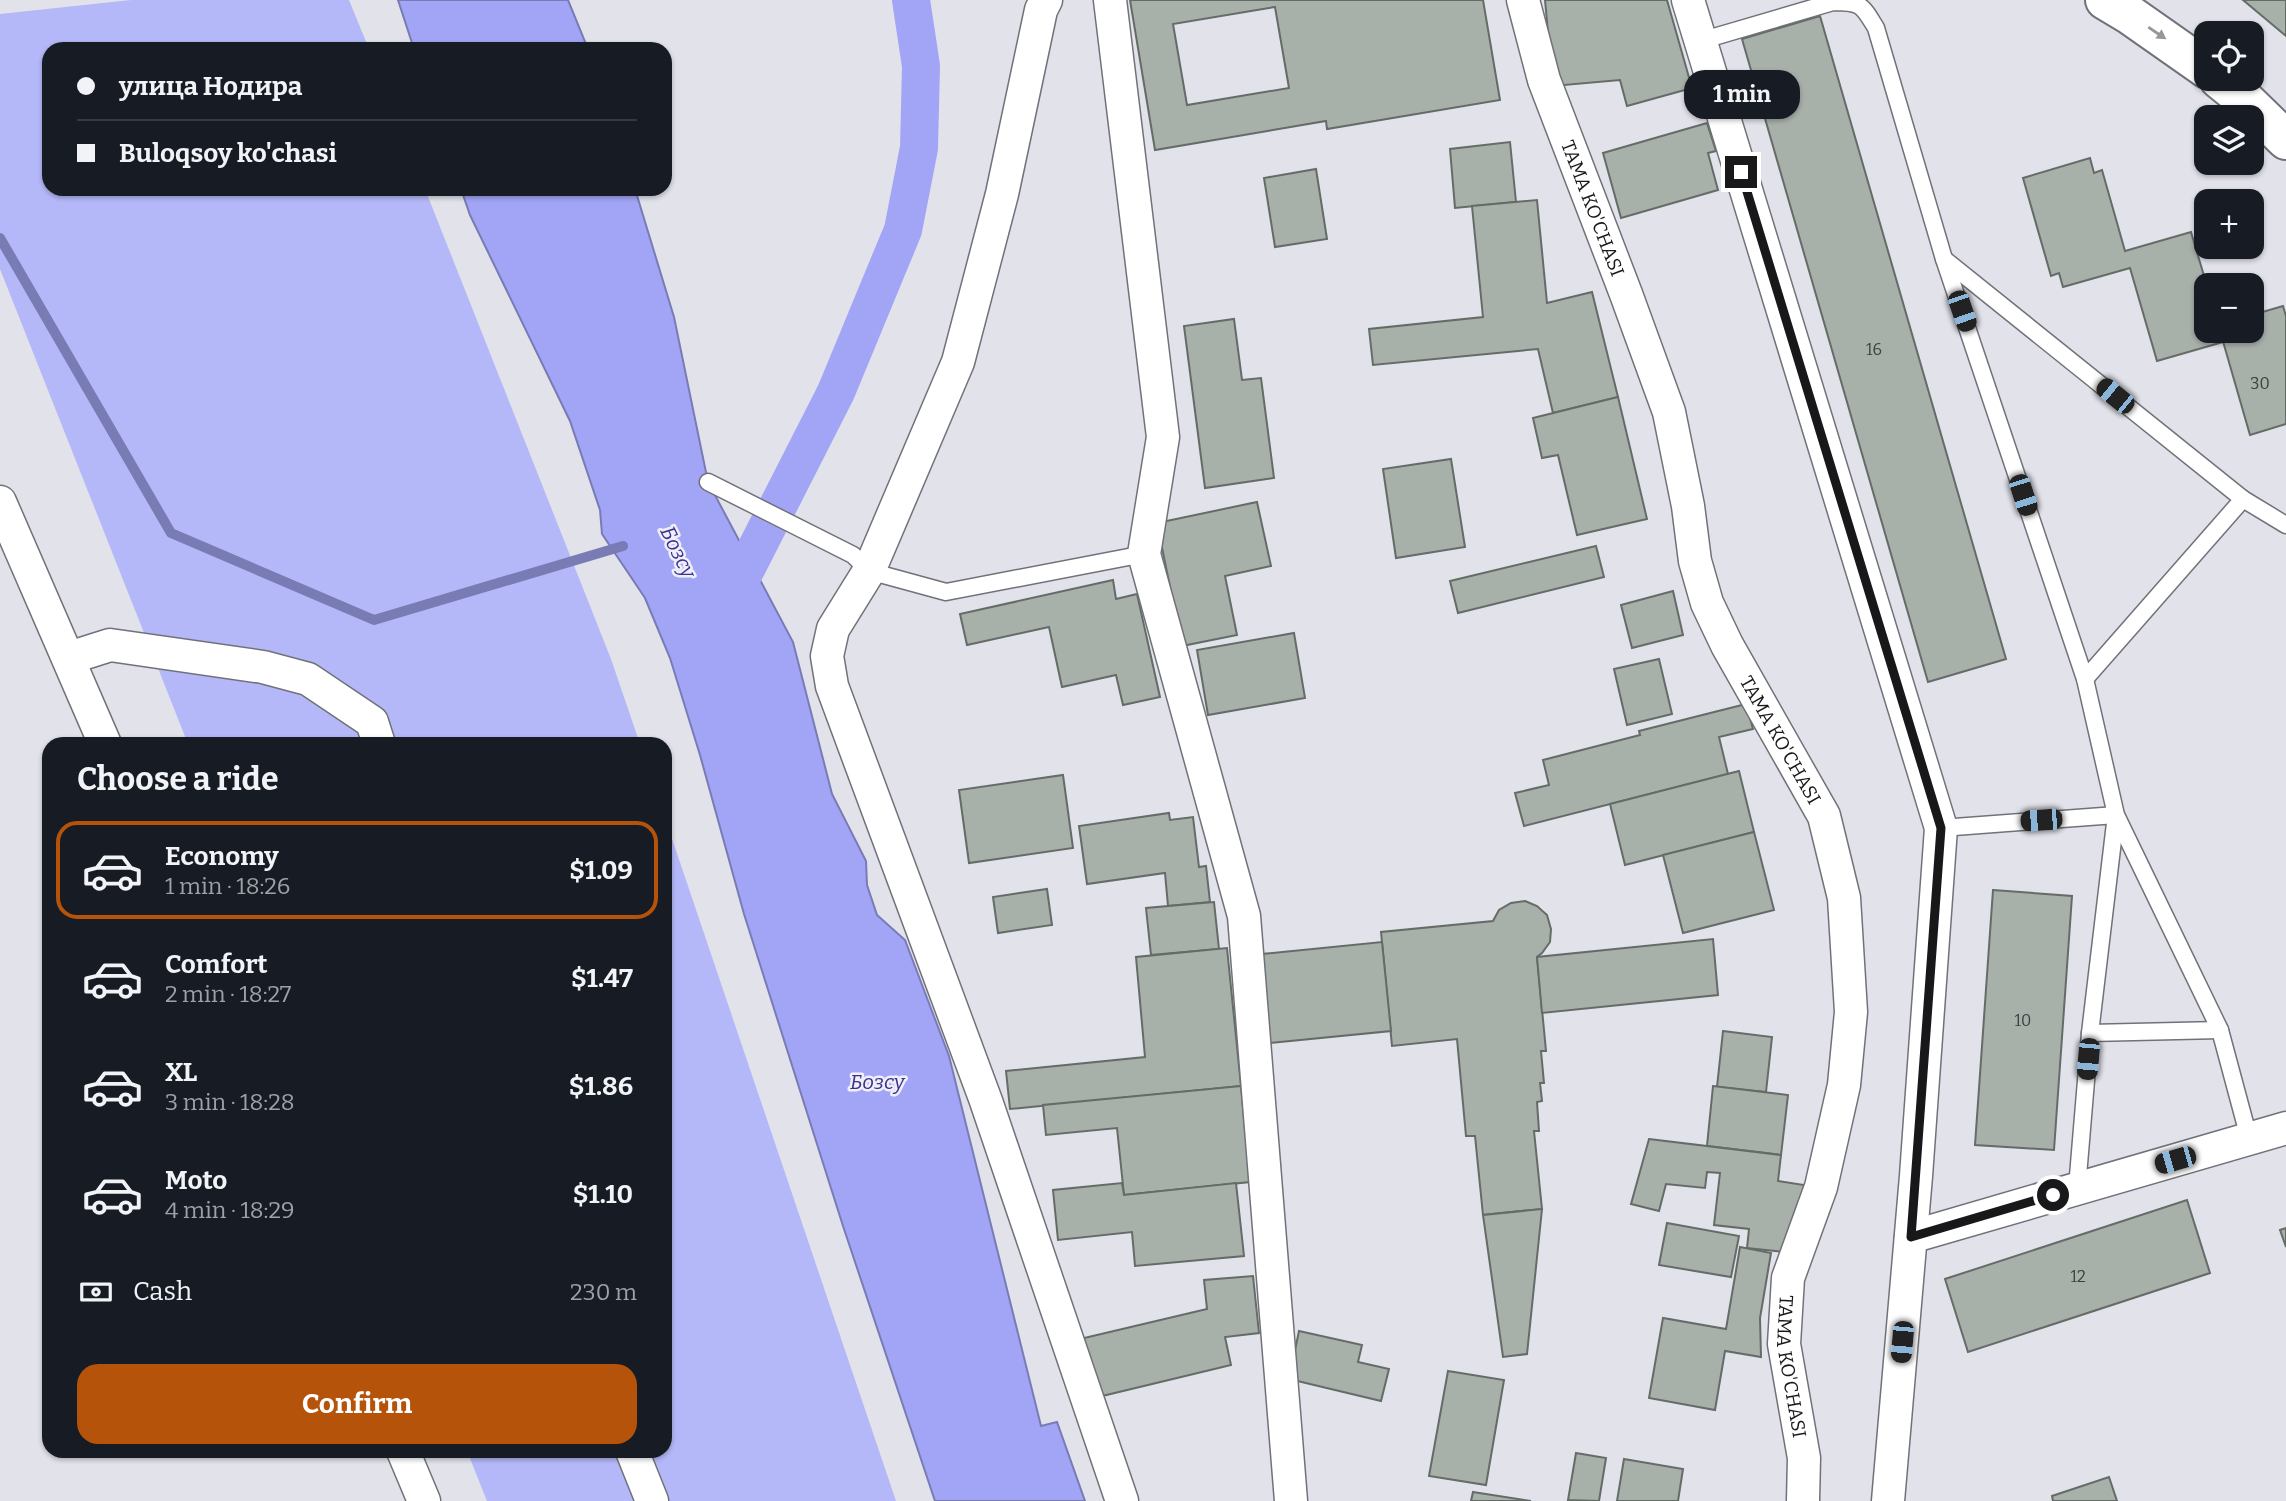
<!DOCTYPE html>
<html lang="en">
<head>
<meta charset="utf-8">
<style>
	body { margin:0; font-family:Bitter,serif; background:#20242c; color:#f1f3f6; height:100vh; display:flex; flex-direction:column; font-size:26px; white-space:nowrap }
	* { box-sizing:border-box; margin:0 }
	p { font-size:23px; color:#9ea1a6 }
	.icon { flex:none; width:38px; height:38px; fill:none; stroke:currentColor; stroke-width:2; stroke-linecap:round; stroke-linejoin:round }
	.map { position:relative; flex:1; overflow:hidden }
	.drawer { position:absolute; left:42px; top:737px; width:630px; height:721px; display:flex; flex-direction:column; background:#171b24; border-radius:21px; box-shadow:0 2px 5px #0004 }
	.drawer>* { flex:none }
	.hud { position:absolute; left:42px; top:42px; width:630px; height:154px; border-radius:21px; box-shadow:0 2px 5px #0004; display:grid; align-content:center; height:154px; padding:0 35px; background:#171b24 }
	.buttons { position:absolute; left:2194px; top:21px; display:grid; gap:14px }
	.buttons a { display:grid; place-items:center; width:70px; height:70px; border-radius:14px; background:#171b24; box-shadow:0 2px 5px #0004; font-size:35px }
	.end { position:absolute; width:32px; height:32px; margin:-16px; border:9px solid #18181b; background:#fff; box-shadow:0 0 0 4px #fff }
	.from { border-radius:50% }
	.bubble { position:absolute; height:49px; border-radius:21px; background:#171b24; box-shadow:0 2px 5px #0004; font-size:23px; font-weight:700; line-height:49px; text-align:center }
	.car { position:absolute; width:21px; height:42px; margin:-21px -10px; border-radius:9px; box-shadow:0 0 5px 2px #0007; background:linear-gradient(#222 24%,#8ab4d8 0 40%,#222 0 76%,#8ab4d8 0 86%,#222 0) }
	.hud b { display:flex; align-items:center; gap:24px; height:66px; font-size:26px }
	.hud b+b { border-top:2px solid #363941 }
	.hud i { width:18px; height:18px; background:#f1f3f6 }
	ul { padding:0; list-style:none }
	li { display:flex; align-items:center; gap:21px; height:98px; margin:0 14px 10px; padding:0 21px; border:4px solid transparent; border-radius:21px }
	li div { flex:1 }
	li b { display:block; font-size:26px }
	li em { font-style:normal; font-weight:700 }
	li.selected { border-color:#b45309 }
	li>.icon { width:63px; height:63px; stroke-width:1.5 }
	h2 { padding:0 35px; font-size:32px; line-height:84px }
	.pay { display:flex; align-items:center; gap:18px; height:77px; padding:0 35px; font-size:26px }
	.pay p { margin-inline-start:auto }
	.action { display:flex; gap:14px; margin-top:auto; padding:14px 35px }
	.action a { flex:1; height:80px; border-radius:21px; background:#b45309; color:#fff; font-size:28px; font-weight:700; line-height:80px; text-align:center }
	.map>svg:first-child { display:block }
	.green { fill:#b4b8f8 }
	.water { fill:#a2a5f6; stroke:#797bb4; stroke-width:2 }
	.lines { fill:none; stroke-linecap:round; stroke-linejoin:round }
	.stream { stroke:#797bb4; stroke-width:10 }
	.canal { stroke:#a2a5f6; stroke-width:38 }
	.building { fill:#a8b0aa; stroke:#656c67; stroke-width:2; fill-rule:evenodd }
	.service-casing { stroke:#717279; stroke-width:19 }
	.minor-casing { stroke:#717279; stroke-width:35 }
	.secondary-casing { stroke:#717279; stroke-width:42 }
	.service { stroke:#fff; stroke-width:16 }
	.minor { stroke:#fff; stroke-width:32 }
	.secondary { stroke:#fff; stroke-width:38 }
	.oneway { fill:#979798 }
	.route { stroke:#18181b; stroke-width:9 }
	.labels { text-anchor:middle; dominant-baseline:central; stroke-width:5; stroke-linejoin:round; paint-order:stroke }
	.number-label { font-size:16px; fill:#3c3e3f }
	.street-label { font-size:19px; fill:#18181b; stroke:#eeeff7 }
	.water-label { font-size:21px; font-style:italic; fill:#3b328e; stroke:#eeeff7 }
</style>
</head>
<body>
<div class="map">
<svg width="2286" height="1501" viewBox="0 0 2286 1501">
	<rect width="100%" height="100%" fill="#e1e2ea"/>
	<g class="green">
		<path d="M131,0H349L369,49H49V189H425L611,659L640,744H188L0,269V14Z"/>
		<path d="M665,818L896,1501H487L467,1451H665Z"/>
	</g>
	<g class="water">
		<path d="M398,0H568L588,49H414Z"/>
		<path d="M461,189H635L674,317L708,482L793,642L832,794L866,861L867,885L877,915L905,940L949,1056L1041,1426L1057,1422L1085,1501H935L843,1226L744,914L700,755L670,658L645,598L602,534L600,510L570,421L470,215Z"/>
	</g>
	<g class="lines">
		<path class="stream" d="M0,238L171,533L374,620L623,546"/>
		<path class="canal" d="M726,608L836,392L903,230L919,148L921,66L911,0"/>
	</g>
	<g class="building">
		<path d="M1130,0H1483L1500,100L1327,129L1326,121L1155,150ZM1275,7L1289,88L1187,105L1173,24Z"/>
		<path d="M1545,0H1667L1692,88L1627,106L1620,80L1553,86Z"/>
		<path d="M2243,0H2286V36Z"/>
		<path d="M1820,16L2006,659L1928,682L1742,39Z"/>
		<path d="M1707,123L1716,151L1708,153L1718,190L1621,218L1603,153Z"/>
		<path d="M1510,142L1516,202L1455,208L1450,149Z"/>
		<path d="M2090,158L2094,173L2102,170L2125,251L2191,232L2207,286V331H2220L2223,342L2157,361L2130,268L2063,287L2059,273L2051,276L2023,178Z"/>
		<path d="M1316,169L1327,239L1275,247L1264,178Z"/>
		<path d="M1537,200L1547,303L1592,292L1618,397L1553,413L1538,349L1373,365L1369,329L1483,317L1472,206Z"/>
		<path d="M2283,306L2286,316V424L2250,435L2220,331H2252V315Z"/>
		<path d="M1234,319L1242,380L1261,378L1274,478L1205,488L1184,326Z"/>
		<path d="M1618,397L1647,519L1577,535L1558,455L1542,458L1533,418Z"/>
		<path d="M1451,459L1465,547L1396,558L1383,469Z"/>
		<path d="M1257,502L1271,566L1225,576L1237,635L1182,646L1157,523Z"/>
		<path d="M1596,546L1604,577L1458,613L1450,581Z"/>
		<path d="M1113,580L1116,599L1137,594L1160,697L1123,705L1116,675L1062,687L1049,627L967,645L960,614Z"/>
		<path d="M1673,591L1683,635L1632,648L1621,605Z"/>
		<path d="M1294,633L1305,698L1208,715L1197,650Z"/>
		<path d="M1659,659L1672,714L1627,725L1614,669Z"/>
		<path d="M1746,704L1753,729L1719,737L1728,774L1524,826L1515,793L1549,785L1543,760L1640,735L1639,731Z"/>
		<path d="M1739,771L1754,832L1625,865L1610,804Z"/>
		<path d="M1063,775L1073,848L969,863L959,790Z"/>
		<path d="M1169,813L1170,820L1193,817L1199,867L1206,866L1210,902L1168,906L1165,873L1087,884L1079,826Z"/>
		<path d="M1754,832L1774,910L1683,933L1663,855Z"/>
		<path d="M1047,889L1052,925L998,933L993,897Z"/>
		<path d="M1993,890L2072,896L2054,1150L1975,1145Z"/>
		<path d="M1525,901L1537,906L1547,915L1551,929L1550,942L1542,953L1537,957L1546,1051H1541L1544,1083H1540L1542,1101L1537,1102L1539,1131H1534L1542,1209L1483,1215L1475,1136H1466L1457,1039L1392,1046L1381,932L1493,921L1499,910L1511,903Z"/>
		<path d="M1214,902L1219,949L1151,955L1146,908Z"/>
		<path d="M1713,939L1718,995L1542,1013L1537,957Z"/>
		<path d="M1382,942L1391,1031L1270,1043L1262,954Z"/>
		<path d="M1227,948L1241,1086L1010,1109L1006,1071L1145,1057L1136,957Z"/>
		<path d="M1723,1031L1772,1037L1766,1092L1717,1087Z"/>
		<path d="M1241,1086L1250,1182L1124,1195L1117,1128L1046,1135L1043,1105Z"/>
		<path d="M1713,1086L1788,1095L1781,1155L1707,1146Z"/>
		<path d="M1649,1139L1781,1155L1778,1181L1804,1185L1801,1208L1786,1252L1747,1248L1749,1229L1714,1225L1720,1173L1707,1172L1705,1188L1666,1184L1659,1211L1631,1204Z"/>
		<path d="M1122,1183L1124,1195L1236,1183L1244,1256L1135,1266L1132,1232L1058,1240L1053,1190Z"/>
		<path d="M2187,1200L2210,1273L1968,1352L1945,1279Z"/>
		<path d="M1542,1209L1527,1354L1503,1357L1483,1215Z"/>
		<path d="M1667,1223L1739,1236L1731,1277L1659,1265Z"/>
		<path d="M2286,1228V1247L2280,1230Z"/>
		<path d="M1740,1247L1771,1253L1760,1318L1761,1357L1725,1351L1715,1410L1649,1398L1663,1318L1726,1329Z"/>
		<path d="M1253,1276L1259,1333L1225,1337L1231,1365L1094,1398L1080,1339L1207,1309L1204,1280Z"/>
		<path d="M1299,1331L1362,1345L1358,1362L1389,1369L1381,1401L1289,1379Z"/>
		<path d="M1448,1371L1504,1380L1486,1485L1429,1476Z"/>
		<path d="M1576,1453L1606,1458L1599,1501L1568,1500Z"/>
		<path d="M1624,1459L1683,1469L1678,1501H1617Z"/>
		<path d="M2109,1477L2117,1501H2053L2052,1496Z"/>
		<path d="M1473,1492L1531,1501H1471Z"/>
	</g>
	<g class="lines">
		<g class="service-casing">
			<g id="service">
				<path d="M1700,41L1833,2C1862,2 1862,5 1876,28L1944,259L2085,679L2116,815L2220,1030L2249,1138"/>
				<path d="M1944,259L2243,499L2085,679"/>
				<path d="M708,482L853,555L869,571L946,592L1144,554"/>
				<path d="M2243,499L2286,525"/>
				<path d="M1941,828L2116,815L2090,1033L2077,1188"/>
				<path d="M2090,1033L2220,1030"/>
			</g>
		</g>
		<g class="minor-casing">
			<g id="minor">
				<path d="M1046,0L1041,10L1002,194L958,362L869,571L833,629L827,656L832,686L986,1101L1122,1501"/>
				<path d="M1110,0L1163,437L1144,554L1244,916L1291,1501"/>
				<path id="s1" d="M1523,0L1544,80L1626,294L1669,412L1688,506L1695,561L1707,603L1727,645L1824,816L1844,898L1851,1012L1844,1085L1821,1187L1788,1278L1784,1344L1804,1458L1803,1501"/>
				<path d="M1688,0L1941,828L1916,1176L1888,1501"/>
				<path d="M0,502L105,744"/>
				<path d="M69,658L110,645L263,667L308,679L372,722L379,744"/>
				<path d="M1911,1237L2286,1128"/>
				<path d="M403,1451L424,1501"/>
				<path d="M632,1451L652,1501"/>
			</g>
		</g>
		<g class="secondary-casing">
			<g id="secondary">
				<path d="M2105,0L2130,15L2207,69"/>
				<path d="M2219,79L2246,101L2286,140"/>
			</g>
		</g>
		<use href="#service" class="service"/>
		<use href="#minor" class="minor"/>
		<use href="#secondary" class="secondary"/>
	</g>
	<defs><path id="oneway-solid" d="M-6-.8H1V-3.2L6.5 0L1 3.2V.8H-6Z" transform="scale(1.75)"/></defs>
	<use class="oneway" href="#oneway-solid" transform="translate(2157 33) rotate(34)"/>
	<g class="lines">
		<path class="route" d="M1741,172L1941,828L1911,1237L2053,1195"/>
	</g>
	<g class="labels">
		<g class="number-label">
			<text x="1874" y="349">16</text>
			<text x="2260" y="383">30</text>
			<text x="2023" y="1020">10</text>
			<text x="2078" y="1276">12</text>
		</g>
		<g class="street-label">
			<text stroke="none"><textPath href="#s1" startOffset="220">TAMA KO'CHASI</textPath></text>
			<text stroke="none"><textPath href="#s1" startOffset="788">TAMA KO'CHASI</textPath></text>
			<text stroke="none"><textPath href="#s1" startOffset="1438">TAMA KO'CHASI</textPath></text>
		</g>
		<g class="water-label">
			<text transform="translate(678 552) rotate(64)">Бозсу</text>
			<text x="877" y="1082">Бозсу</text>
		</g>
	</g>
</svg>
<div class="buttons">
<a><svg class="icon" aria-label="locate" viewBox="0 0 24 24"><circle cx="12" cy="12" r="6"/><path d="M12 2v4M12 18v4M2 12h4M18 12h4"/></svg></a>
<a><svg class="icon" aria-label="layers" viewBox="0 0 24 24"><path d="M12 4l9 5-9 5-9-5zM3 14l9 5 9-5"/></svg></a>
<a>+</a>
<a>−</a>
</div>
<i class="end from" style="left:2053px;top:1195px"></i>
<i class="end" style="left:1741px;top:172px"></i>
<div class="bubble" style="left:1684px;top:70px;width:116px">1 min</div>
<i class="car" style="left:1962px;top:311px;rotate:161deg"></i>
<i class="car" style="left:2115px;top:396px;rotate:309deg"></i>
<i class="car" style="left:2023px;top:495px;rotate:162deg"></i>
<i class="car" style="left:2041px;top:820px;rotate:266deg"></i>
<i class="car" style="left:2088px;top:1059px;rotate:185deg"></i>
<i class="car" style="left:2175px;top:1160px;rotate:254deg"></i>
<i class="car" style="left:1902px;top:1342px;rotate:185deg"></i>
<div class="hud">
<b><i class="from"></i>улица Нодира</b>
<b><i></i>Buloqsoy ko'chasi</b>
</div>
<section class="drawer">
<h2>Choose a ride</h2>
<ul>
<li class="selected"><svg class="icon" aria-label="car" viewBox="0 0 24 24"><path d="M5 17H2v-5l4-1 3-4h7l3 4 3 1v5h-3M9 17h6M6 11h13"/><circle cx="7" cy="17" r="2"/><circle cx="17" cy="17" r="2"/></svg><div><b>Economy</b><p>1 min · 18:26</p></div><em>$1.09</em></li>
<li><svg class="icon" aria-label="car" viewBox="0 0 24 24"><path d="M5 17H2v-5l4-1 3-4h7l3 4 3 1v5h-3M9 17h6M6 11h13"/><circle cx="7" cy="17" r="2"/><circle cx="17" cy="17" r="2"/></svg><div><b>Comfort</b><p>2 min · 18:27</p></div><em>$1.47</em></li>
<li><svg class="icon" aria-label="car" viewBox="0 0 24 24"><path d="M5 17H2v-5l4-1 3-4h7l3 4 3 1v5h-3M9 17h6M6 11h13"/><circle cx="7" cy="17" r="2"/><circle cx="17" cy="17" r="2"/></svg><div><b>XL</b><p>3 min · 18:28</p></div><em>$1.86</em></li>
<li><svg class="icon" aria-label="car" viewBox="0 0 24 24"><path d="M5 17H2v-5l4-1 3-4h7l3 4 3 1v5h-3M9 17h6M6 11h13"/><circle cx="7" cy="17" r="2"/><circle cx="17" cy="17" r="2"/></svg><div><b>Moto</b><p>4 min · 18:29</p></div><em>$1.10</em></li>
</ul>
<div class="pay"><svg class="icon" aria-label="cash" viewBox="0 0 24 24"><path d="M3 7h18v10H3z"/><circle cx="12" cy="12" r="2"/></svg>Cash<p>230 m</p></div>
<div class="action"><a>Confirm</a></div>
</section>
</div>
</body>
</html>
